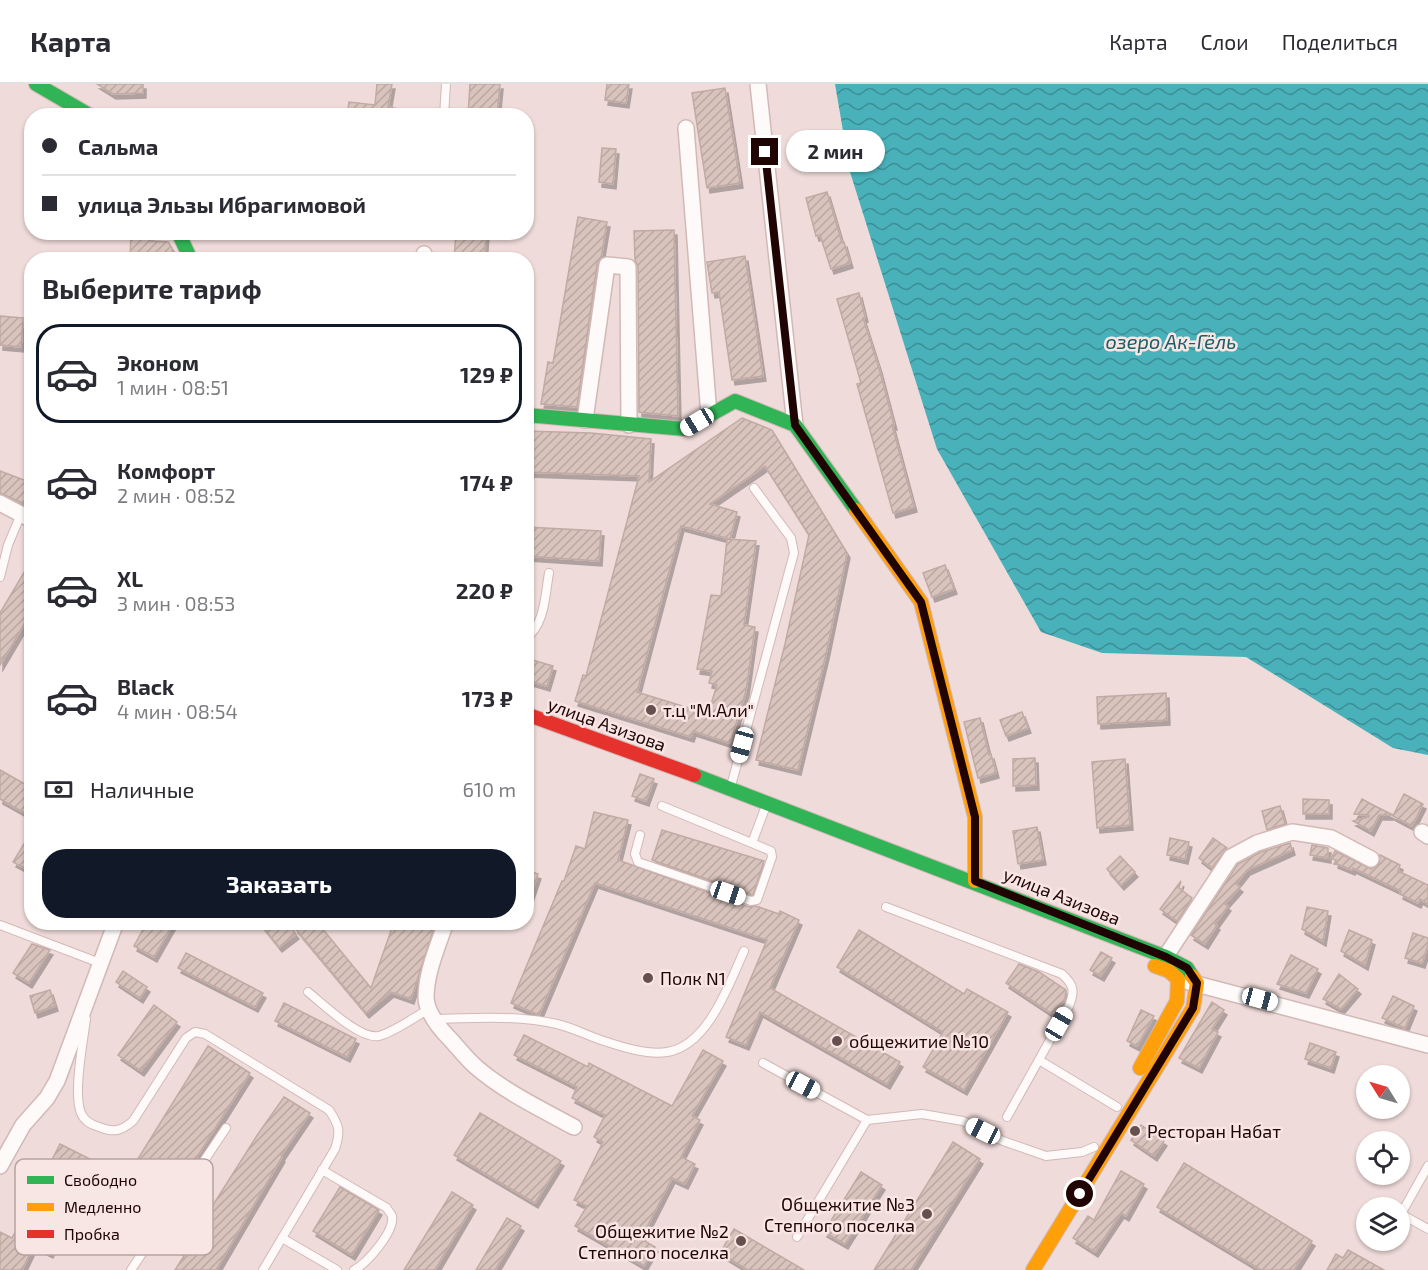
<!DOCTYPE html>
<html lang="ru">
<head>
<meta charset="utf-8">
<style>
	body { margin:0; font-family:"Exo 2",sans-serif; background:#f7f7f7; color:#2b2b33; height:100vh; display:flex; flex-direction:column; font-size:22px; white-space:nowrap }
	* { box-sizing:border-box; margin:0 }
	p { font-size:20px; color:#7c7c81 }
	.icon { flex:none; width:33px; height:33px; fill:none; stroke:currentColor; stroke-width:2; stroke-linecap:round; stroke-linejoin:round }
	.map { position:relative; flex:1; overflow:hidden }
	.side { position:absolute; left:24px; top:168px; width:510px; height:678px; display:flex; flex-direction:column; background:#fff; border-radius:24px; box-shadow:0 2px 4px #0004 }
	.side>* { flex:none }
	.guide { position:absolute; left:24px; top:24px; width:510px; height:132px; border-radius:24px; box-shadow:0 2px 4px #0004; display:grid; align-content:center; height:132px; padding:0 18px; background:#fff }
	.needle { width:39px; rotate:307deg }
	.controls { position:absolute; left:1356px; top:981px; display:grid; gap:12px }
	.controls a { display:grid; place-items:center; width:54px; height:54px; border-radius:50%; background:#fff; box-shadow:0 2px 4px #0004; font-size:30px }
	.end { position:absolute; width:27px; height:27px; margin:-14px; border:8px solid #200404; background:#fff; box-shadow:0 0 0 3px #fff }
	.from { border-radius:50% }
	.bubble { position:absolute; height:42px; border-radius:21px; background:#fff; box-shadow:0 2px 4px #0004; font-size:20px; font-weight:700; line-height:42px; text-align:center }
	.car { position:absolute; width:18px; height:36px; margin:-18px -9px; border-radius:8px; box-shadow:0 0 4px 2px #0007; background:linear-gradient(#fff 24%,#345 0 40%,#fff 0 76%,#345 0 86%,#fff 0) }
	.guide b { display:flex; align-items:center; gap:21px; height:57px; font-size:22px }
	.guide b+b { border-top:2px solid #e1e1e2 }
	.guide i { width:15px; height:15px; background:#2b2b33 }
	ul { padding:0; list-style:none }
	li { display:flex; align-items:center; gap:18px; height:99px; margin:0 12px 9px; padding:0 6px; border:3px solid transparent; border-radius:24px }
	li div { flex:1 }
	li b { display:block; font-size:22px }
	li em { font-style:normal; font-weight:700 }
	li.on { border-color:#111827 }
	li>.icon { width:54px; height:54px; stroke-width:1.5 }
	h2 { padding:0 18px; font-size:27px; line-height:72px }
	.pay { display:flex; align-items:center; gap:15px; height:66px; padding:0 18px; font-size:22px }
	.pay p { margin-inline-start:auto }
	.action { display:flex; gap:12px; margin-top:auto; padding:12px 18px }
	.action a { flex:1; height:69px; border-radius:24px; background:#111827; color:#fff; font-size:24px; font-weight:700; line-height:69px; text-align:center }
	header { display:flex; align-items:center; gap:36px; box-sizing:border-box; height:84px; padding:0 30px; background:#fff; border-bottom:2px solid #e1e1e2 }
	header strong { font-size:28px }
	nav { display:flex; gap:33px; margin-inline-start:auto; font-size:21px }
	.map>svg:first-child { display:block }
	.water { fill:url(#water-waves) }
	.building { fill:url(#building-hatch); stroke:#c1aaa3; stroke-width:1.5; filter:url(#shadow) }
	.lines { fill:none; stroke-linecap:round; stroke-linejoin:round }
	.lane-casing { stroke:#d2b9b6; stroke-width:10 }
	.street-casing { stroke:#d2b9b6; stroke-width:18 }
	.fast-casing { stroke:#d2b9b6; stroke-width:16 }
	.slow-casing { stroke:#d2b9b6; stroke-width:16 }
	.jam-casing { stroke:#d2b9b6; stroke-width:16 }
	.lane { stroke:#fdfaf9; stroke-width:8 }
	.street { stroke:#fdfaf9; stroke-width:15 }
	.fast { stroke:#30b455; stroke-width:14 }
	.slow { stroke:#ff9f0a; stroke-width:14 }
	.jam { stroke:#e5322d; stroke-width:14 }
	.route { stroke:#200404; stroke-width:8 }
	.poi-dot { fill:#684f4f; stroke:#f8e6e4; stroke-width:2 }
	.labels { text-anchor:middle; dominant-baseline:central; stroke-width:5; stroke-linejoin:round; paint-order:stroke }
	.poi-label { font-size:18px; fill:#200404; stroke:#f8e6e4; text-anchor:start }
	.street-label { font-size:18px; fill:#200404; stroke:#f8e6e4 }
	.water-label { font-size:20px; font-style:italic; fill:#1a5f66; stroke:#f8e6e4 }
	.key { fill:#f8e6e4; stroke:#b7a2a1; stroke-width:1.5 }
	.key-label { font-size:16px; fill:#200404 }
</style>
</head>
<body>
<header>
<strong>Карта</strong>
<nav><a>Карта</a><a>Слои</a><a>Поделиться</a></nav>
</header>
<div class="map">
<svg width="1428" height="1186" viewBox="0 0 1428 1186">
	<defs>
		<pattern id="water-waves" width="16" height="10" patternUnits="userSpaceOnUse" patternTransform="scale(1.5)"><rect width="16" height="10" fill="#49b1ba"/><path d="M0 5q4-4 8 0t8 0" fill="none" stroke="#3c8e95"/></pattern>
		<pattern id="building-hatch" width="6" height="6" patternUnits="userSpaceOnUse" patternTransform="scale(1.5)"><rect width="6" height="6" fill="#d9c4bd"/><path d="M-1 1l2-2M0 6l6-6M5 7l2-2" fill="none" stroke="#baa7a1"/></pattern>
		<filter id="shadow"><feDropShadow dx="3" dy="5" stdDeviation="0" flood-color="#0004"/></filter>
	</defs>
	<rect width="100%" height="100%" fill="#efdbd9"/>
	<path class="water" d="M835,0H1428V671L1393,664L1246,573L1102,569L1041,548L937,365L850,88Z"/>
	<g class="building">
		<path d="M97,0H143V9L113,10Z"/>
		<path d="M377,0H392L388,23L399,25L398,32H347L349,18L375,21Z"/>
		<path d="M470,0H500L497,32H468Z"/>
		<path d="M607,0H629L626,19L605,16Z"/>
		<path d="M725,4L740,99L707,104L692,9Z"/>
		<path d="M602,64L616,65L613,100L599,98Z"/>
		<path d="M827,108L842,159L844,158L850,179L831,185L820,151L816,152L806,114Z"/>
		<path d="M578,133L607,138L601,174L597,180L577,323L541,320L548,278L553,279Z"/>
		<path d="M674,146L675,195L678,332L639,328L638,183L635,176L634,147Z"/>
		<path d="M131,148H150V157L168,158L172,164V176H130Z"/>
		<path d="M456,148H486L484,176H454Z"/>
		<path d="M745,172L763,292L732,296L719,208L712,209L707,178Z"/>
		<path d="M859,209L865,233L863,234L879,284L894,341H892L914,423L893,429L857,300L861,299L837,215Z"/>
		<path d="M0,232L23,234L21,263L0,261Z"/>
		<path d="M742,334L772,346L847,469L826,570L798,686L756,676L785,560L809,451L765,382L710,420L737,428L730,455L681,442L637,608L708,630L717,601L709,599L712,587L697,585L711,511L721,512L727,455L756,457L744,541L755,543L746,607L730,659L693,647L691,653L575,617L583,591L586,592L639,392L526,388V347L591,349L651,355L649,398Z"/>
		<path d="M0,387L32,399V423L0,409Z"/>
		<path d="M526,443L601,447L599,477L526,472Z"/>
		<path d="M32,475V527L0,581V529Z"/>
		<path d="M945,481L954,505L932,513L923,489Z"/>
		<path d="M526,574L553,582L547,602L526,596Z"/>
		<path d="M1166,609L1167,636L1098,640L1097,613Z"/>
		<path d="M1022,628L1028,644L1006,652L1000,636Z"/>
		<path d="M980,634L989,671L991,670L996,689L978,694L964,638Z"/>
		<path d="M1035,674L1036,701L1013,702V675Z"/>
		<path d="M1125,675L1130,741L1097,744L1092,678Z"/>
		<path d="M0,686L32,704V733L0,715Z"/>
		<path d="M640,690L654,695L646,717L632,712Z"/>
		<path d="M1404,710L1423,720L1412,742L1393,732Z"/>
		<path d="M1303,715L1329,716V730H1303Z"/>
		<path d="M1362,715L1373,721L1393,731H1379L1371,747L1353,737L1369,733V731L1354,730Z"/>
		<path d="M1280,722L1285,740L1267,746L1262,727Z"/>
		<path d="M594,728L628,736L618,776L749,823L756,822L779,830L780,827L799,836L770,904L900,978L887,1000L760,928L746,961L726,953L767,856L595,799L539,931L511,919L562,797H564L576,762L585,765Z"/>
		<path d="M1037,743L1043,776L1018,780L1013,747Z"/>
		<path d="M662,746L764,777L753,811L652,776Z"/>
		<path d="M32,747V788L13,778Z"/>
		<path d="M1170,754L1189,758L1185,775L1167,771Z"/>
		<path d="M1213,754L1227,764L1212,784L1199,774Z"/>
		<path d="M1290,759L1292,766L1247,786L1236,800L1240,803L1225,820L1228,822L1215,840L1217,841L1205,860L1191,851L1238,780L1261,768Z"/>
		<path d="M1312,761L1328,764V774L1310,771Z"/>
		<path d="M1335,767L1371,785L1379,780L1380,771L1400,781L1398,787L1428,801V820L1420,815L1418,819L1400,810L1401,807L1353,784L1352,786L1335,779L1336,776L1331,775Z"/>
		<path d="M1120,772L1135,788L1121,801L1107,785Z"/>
		<path d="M526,786L538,790L528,819H526Z"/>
		<path d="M1181,797L1179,804L1192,814L1177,837L1160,825Z"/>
		<path d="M1307,823L1328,827L1323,857L1302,845Z"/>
		<path d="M147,838H174L154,873L134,862Z"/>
		<path d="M259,838H287L296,850L279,863Z"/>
		<path d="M302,838H317L371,904L394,838H436L411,915L391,908L366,929L295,844Z"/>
		<path d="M859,846L964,910L967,905L1008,928L964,1006L923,983L943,948L837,883Z"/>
		<path d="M1349,846L1372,856L1365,881L1341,867Z"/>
		<path d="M1413,849L1428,854V861L1422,879L1405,874Z"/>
		<path d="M32,860L50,866L29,899L13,889Z"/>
		<path d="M1101,868L1112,874L1101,892L1090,886Z"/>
		<path d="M186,869L263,909L255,923L178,884Z"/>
		<path d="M1291,871L1318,885L1306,909L1277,900Z"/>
		<path d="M1019,880L1039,888L1066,906L1065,915L1054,931L1006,899Z"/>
		<path d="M123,887L147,903L140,914L116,898Z"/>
		<path d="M1339,890L1358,905L1341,925L1323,915Z"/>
		<path d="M50,906L55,922L35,929L30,912Z"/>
		<path d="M1393,912L1414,922L1405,944L1382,934Z"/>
		<path d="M1212,918L1224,926L1212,945L1218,948L1199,984L1179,974Z"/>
		<path d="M284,919L356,955L347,973L275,937Z"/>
		<path d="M154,921L177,938L141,987L118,971Z"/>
		<path d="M1141,926L1154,932L1137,962L1127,957Z"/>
		<path d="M524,951L588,983L589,979L672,1022L703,966L723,977L692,1032L700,1036L681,1073L695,1080L685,1100L672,1094L641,1155L655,1163L644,1182L575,1142L587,1122L574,1116L603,1058L594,1053L605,1031L572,1014L577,1003L514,971Z"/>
		<path d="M1310,959L1336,968L1331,984L1305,975Z"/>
		<path d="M208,962L250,989L149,1149L108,1123Z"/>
		<path d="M284,1013L310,1029L281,1072L282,1073L216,1186H175L184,1172L182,1170L258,1050Z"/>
		<path d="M480,1029L561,1077L535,1119L454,1071Z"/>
		<path d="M1141,1041L1164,1057L1154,1072L1131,1056Z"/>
		<path d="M953,1058L980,1075L911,1186H874Z"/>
		<path d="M60,1060L96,1078L50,1169L34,1161L22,1186H0V1148L12,1154Z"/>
		<path d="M1184,1079L1312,1157L1294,1186H1261L1157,1123Z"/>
		<path d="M1121,1087L1144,1100L1126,1132L1121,1129L1095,1168L1073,1154L1088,1132L1094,1136Z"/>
		<path d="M861,1088L882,1101L845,1160L824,1148Z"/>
		<path d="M340,1103L379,1126L352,1171L313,1147Z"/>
		<path d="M452,1108L473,1121L435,1186H404Z"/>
		<path d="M507,1134L521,1142L495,1186H476Z"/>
		<path d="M734,1145L804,1186H748L720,1169Z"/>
		<path d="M1348,1166L1384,1186H1327L1336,1170L1343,1174Z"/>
	</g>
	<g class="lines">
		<g class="lane-casing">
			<g id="lane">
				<path d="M444,32L446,0"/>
				<path d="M0,493L8,461L21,430"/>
				<path d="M526,554C545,541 545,511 549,489"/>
				<path d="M731,702L794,469L791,454L754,404"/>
				<path d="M640,751L635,770L638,778L751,817L757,816L772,773L771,767L662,722"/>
				<path d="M752,759L764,727"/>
				<path d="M886,823L1062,890C1074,901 1075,907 1069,922L1007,1033"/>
				<path d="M0,841L100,879"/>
				<path d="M308,908C323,920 360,956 379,952C396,947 413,934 429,925"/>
				<path d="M86,935C83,958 73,1010 81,1029C84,1037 92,1041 99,1043C114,1049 121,1047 133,1037L186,954L195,948L205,950L329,1026C339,1041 341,1047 335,1065L263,1186"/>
				<path d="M434,935C474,934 517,931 557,940C574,944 588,952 604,957C622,963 647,971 667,968C708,962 729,900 744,867"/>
				<path d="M1039,976L1117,1023"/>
				<path d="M763,979L867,1036L922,1030L963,1037L1003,1057L1046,1072L1082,1068L1094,1063"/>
				<path d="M1428,1082L1401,1130L1428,1145"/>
				<path d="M322,1086L387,1124C388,1127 391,1129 392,1132C395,1148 366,1180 354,1186"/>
				<path d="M797,1153L867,1036"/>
				<path d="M282,1154L337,1186"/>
				<path d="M131,1186L226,1044"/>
			</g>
		</g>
		<g class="street-casing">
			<g id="street">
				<path d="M758,0L795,341"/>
				<path d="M686,44L709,331"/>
				<path d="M423,176L424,170"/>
				<path d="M585,336L607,181L628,183L629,341"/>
				<path d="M0,419L32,436"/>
				<path d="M1422,748L1428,752"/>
				<path d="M446,838C438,862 426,888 426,914C427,930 440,945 451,956C459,965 467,975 476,983C505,1008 541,1025 574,1043"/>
				<path d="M1160,881L1231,773L1257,759L1292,748L1331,754L1371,775"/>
				<path d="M1189,898L1428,961"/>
				<path d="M0,1082L23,1041L47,1014L57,997L116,838"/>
			</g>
		</g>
		<g class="fast-casing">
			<g id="fast">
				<path d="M36,0L91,32"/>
				<path d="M178,148L191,176"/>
				<path d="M526,331L685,345L735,317L795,341L856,426"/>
				<path d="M694,691L1166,873L1187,884L1192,892"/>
			</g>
		</g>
		<g class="slow-casing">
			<g id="slow">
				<path d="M856,426L921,518L975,733V797"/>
				<path d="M1140,984L1177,917L1178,895L1169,887L1155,882"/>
				<path d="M1033,1186L1193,924L1197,899L1192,892"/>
			</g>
		</g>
		<g class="jam-casing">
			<path id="jam" d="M526,630L694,691"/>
		</g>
		<use href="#lane" class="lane"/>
		<use href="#street" class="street"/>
		<use href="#fast" class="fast"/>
		<use href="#slow" class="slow"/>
		<use href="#jam" class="jam"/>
	</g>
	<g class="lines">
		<path class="route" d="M765,68L795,341L921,518L975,733V797L1166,873L1187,884L1197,899L1193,924L1080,1110"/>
	</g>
	<g class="poi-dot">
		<circle cx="651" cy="626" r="6"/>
		<circle cx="648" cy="894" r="6"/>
		<circle cx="837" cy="957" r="6"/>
		<circle cx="1135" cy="1047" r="6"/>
		<circle cx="927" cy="1130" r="6"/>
		<circle cx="741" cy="1157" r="6"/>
	</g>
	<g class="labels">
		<g class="poi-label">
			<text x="663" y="626">т.ц "М.Али"</text>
			<text x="660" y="894">Полк N1</text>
			<text x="849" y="957">общежитие №10</text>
			<text x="1147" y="1047">Ресторан Набат</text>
			<text x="915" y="1120" text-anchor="end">Общежитие №3<tspan x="915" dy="21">Степного поселка</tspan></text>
			<text x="729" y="1147" text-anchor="end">Общежитие №2<tspan x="729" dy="21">Степного поселка</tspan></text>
		</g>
		<g class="street-label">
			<text transform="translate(607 640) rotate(20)">улица Азизова</text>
			<text transform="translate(1062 812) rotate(22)">улица Азизова</text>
		</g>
		<g class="water-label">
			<text x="1171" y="257">озеро Ак-Гёль</text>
		</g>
	</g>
	<rect x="15" y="1075" width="198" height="96" rx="9" class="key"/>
	<rect x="27" y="1092" width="27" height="8" fill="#30b455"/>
	<rect x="27" y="1119" width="27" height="8" fill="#ff9f0a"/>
	<rect x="27" y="1146" width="27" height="8" fill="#e5322d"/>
	<g class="key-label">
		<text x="64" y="1102">Свободно</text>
		<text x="64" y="1129">Медленно</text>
		<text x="64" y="1156">Пробка</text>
	</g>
</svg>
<div class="controls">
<a><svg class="needle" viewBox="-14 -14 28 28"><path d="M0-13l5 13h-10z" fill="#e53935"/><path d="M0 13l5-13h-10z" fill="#7c7c81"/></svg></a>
<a><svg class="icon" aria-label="locate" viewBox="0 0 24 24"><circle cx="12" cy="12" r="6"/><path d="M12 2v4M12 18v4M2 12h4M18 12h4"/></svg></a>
<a><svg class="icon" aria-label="layers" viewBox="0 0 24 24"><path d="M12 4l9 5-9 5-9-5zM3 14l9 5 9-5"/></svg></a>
</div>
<i class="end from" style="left:1080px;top:1110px"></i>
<i class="end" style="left:765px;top:68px"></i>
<div class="bubble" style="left:786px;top:46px;width:99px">2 мин</div>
<i class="car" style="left:697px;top:338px;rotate:239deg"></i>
<i class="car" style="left:742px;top:661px;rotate:195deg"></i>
<i class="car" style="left:728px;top:809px;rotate:109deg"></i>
<i class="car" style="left:1260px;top:915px;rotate:105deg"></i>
<i class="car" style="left:1059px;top:940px;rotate:30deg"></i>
<i class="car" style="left:803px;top:1001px;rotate:118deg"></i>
<i class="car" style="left:983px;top:1047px;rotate:296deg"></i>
<div class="guide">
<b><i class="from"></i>Сальма</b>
<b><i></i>улица Эльзы Ибрагимовой</b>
</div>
<section class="side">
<h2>Выберите тариф</h2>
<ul>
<li class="on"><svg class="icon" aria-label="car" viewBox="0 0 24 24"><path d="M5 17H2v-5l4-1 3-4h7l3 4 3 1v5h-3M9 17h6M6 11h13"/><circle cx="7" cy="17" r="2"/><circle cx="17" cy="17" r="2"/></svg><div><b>Эконом</b><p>1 мин · 08:51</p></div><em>129 ₽</em></li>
<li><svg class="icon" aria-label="car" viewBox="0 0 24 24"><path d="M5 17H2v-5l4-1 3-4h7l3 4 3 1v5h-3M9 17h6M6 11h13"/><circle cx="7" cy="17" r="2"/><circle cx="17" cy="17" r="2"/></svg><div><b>Комфорт</b><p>2 мин · 08:52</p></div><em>174 ₽</em></li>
<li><svg class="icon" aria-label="car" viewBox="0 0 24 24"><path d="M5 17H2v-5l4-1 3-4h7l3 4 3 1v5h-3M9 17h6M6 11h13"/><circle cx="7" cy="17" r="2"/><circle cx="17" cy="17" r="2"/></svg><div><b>XL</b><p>3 мин · 08:53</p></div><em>220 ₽</em></li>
<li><svg class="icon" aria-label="car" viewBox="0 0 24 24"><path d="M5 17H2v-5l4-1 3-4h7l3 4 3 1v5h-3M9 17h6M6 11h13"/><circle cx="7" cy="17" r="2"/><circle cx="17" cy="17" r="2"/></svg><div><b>Black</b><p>4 мин · 08:54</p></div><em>173 ₽</em></li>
</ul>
<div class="pay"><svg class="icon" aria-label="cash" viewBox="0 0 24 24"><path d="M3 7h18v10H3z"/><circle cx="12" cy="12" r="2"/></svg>Наличные<p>610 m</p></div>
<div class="action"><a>Заказать</a></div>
</section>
</div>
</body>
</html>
